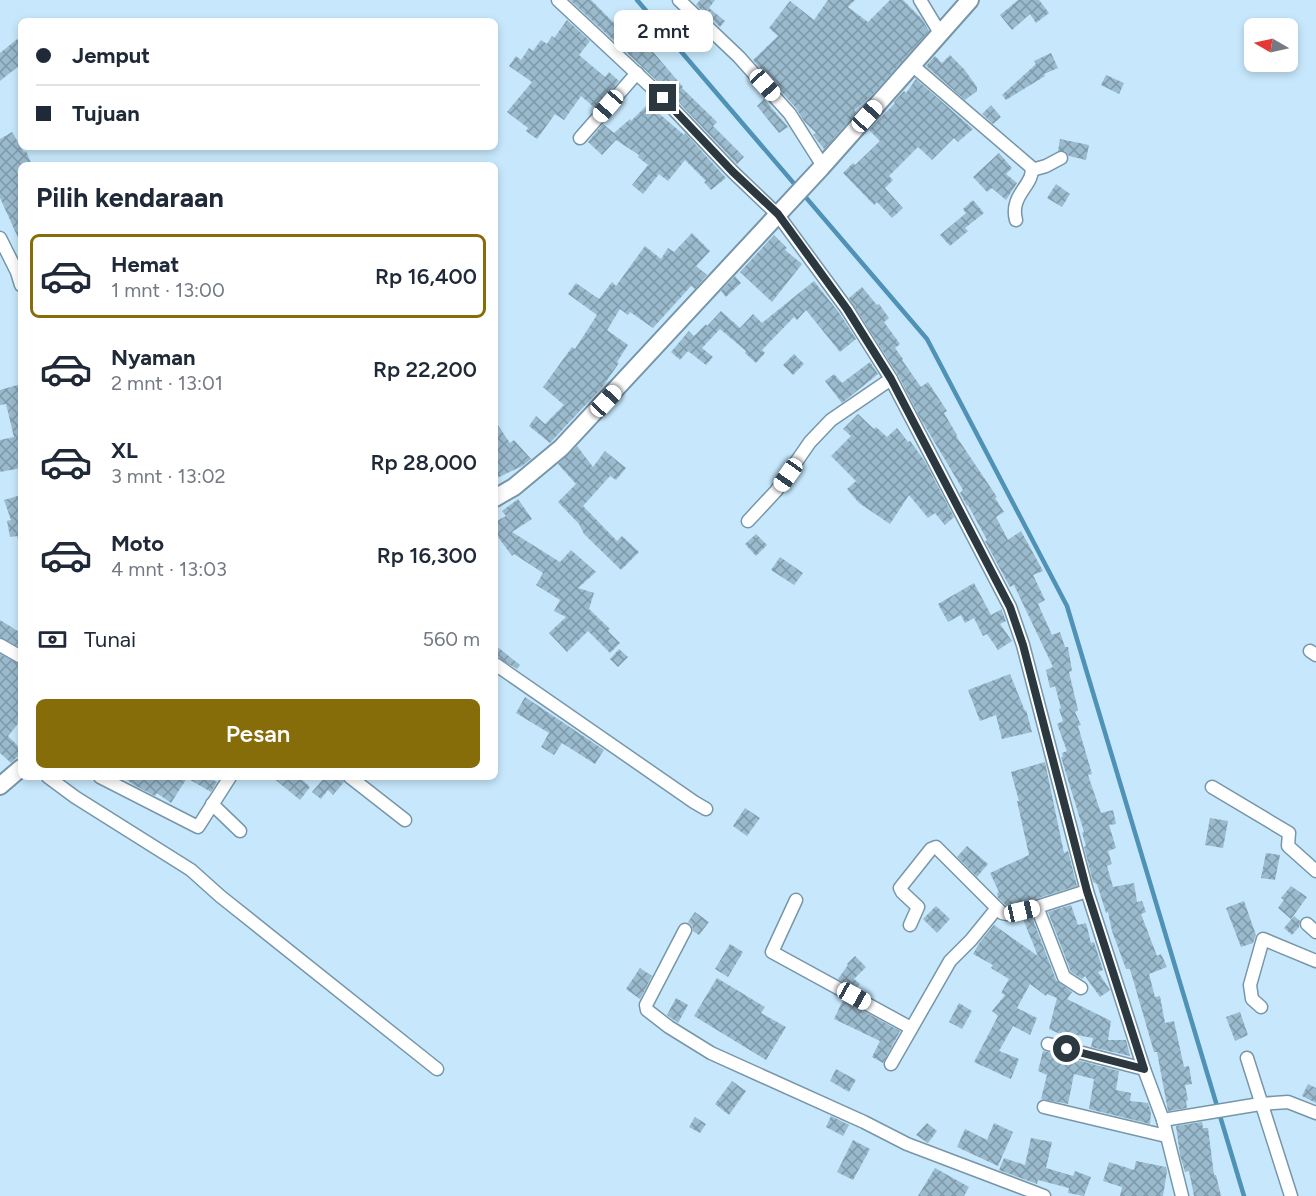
<!DOCTYPE html>
<html lang="id">
<head>
<meta charset="utf-8">
<style>
	body { margin:0; font-family:Figtree,sans-serif; background:#f6f6f7; color:#1f2937; height:100vh; display:flex; flex-direction:column; font-size:22px; white-space:nowrap }
	* { box-sizing:border-box; margin:0 }
	p { font-size:20px; color:#747a83 }
	.icon { flex:none; width:33px; height:33px; fill:none; stroke:currentColor; stroke-width:2; stroke-linecap:round; stroke-linejoin:round }
	.map { position:relative; flex:1; overflow:hidden }
	.sheet { position:absolute; left:18px; top:162px; width:480px; height:618px; display:flex; flex-direction:column; background:#fff; border-radius:9px; box-shadow:0 3px 9px #0003 }
	.sheet>* { flex:none }
	.banner { position:absolute; left:18px; top:18px; width:480px; height:132px; border-radius:9px; box-shadow:0 3px 9px #0003; display:grid; align-content:center; height:132px; padding:0 18px; background:#fff }
	.needle { width:39px; rotate:279deg }
	.tools { position:absolute; left:1244px; top:18px; display:grid; gap:12px }
	.tools a { display:grid; place-items:center; width:54px; height:54px; border-radius:9px; background:#fff; box-shadow:0 3px 9px #0003; font-size:30px }
	.end { position:absolute; width:27px; height:27px; margin:-14px; border:8px solid #2b3840; background:#fff; box-shadow:0 0 0 3px #fff }
	.from { border-radius:50% }
	.bubble { position:absolute; height:42px; border-radius:9px; background:#fff; box-shadow:0 3px 9px #0003; font-size:20px; font-weight:600; line-height:42px; text-align:center }
	.car { position:absolute; width:18px; height:36px; margin:-18px -9px; border-radius:8px; box-shadow:0 0 4px 2px #0007; background:linear-gradient(#fff 24%,#345 0 40%,#fff 0 76%,#345 0 86%,#fff 0) }
	.banner b { display:flex; align-items:center; gap:21px; height:57px; font-size:22px }
	.banner b+b { border-top:2px solid #e0e1e3 }
	.banner i { width:15px; height:15px; background:#1f2937 }
	ul { padding:0; list-style:none }
	li { display:flex; align-items:center; gap:18px; height:84px; margin:0 12px 9px; padding:0 6px; border:3px solid transparent; border-radius:9px }
	li div { flex:1 }
	li b { display:block; font-size:22px }
	li em { font-style:normal; font-weight:600 }
	li.on { border-color:#876c0a }
	li>.icon { width:54px; height:54px; stroke-width:1.5 }
	h2 { padding:0 18px; font-size:27px; line-height:72px }
	.pay { display:flex; align-items:center; gap:15px; height:66px; padding:0 18px; font-size:22px }
	.pay p { margin-inline-start:auto }
	.button { display:flex; gap:12px; margin-top:auto; padding:12px 18px }
	.button a { flex:1; height:69px; border-radius:9px; background:#876c0a; color:#fff; font-size:24px; font-weight:600; line-height:69px; text-align:center }
	.map>svg:first-child { display:block }
	.lines { fill:none; stroke-linecap:round; stroke-linejoin:round }
	.stream { stroke:#4f92b6; stroke-width:4.5 }
	.building { fill:url(#building-cross-hatch) }
	.street-casing { stroke:#7796a9; stroke-width:15 }
	.secondary-casing { stroke:#7796a9; stroke-width:20 }
	.street { stroke:#fff; stroke-width:12 }
	.secondary { stroke:#fff; stroke-width:16 }
	.route { stroke:#2b3840; stroke-width:8 }
</style>
</head>
<body>
<div class="map">
<svg width="1316" height="1196" viewBox="0 0 1316 1196">
	<defs>
		<pattern id="building-cross-hatch" width="8" height="8" patternUnits="userSpaceOnUse" patternTransform="scale(1.5)"><rect width="8" height="8" fill="#9abacd"/><path d="M0 0l8 8M0 8l8-8" fill="none" stroke="#7e98a8"/></pattern>
	</defs>
	<rect width="100%" height="100%" fill="#c7e8fc"/>
	<g class="lines">
		<path class="stream" d="M637,0L927,339L1067,606L1244,1196"/>
	</g>
	<g class="building">
		<path d="M570,0H591L617,26L620,23L654,53L683,87L682,88L717,122L713,126L744,157L737,164L669,92Z"/>
		<path d="M700,0H715L709,8L725,21L720,27L696,5Z"/>
		<path d="M828,0H855L848,7L868,22L890,0H903L922,19L929,31L872,95L854,110L856,113L824,149L813,135L816,133L804,121L796,108L753,60L778,36L769,28L790,1L814,20Z"/>
		<path d="M1018,0H1039L1049,13L1036,23L1030,14L1012,30L1000,15Z"/>
		<path d="M567,20L590,41L579,55L605,77L609,72L619,81L595,108L581,96L564,120L555,114L537,139L526,131L528,128L507,112L532,82L509,66L516,56L521,60L529,48L533,51L541,40L547,44L552,36L554,38Z"/>
		<path d="M21,36V64L0,81V53Z"/>
		<path d="M1051,53L1058,68L1044,74L1045,76L1006,100L1002,95L1036,64L1034,61Z"/>
		<path d="M950,55L964,69L977,87V91L965,100L926,66L935,56L942,63Z"/>
		<path d="M1106,75L1124,83L1119,94L1101,85Z"/>
		<path d="M916,79L973,129L958,142L954,138L932,160L918,147L889,176L893,180L885,188L903,208L892,218L877,202L874,205L843,173L853,163L855,165L880,141L869,130L895,103L894,102L904,91L906,93Z"/>
		<path d="M752,85L788,127L779,133L757,106L764,99Z"/>
		<path d="M648,104L684,135L685,133L726,178L711,190L704,182L706,181L685,160L668,181L659,174L643,194L632,185L648,165L638,157L639,155L616,140L602,155L588,142L603,124L614,133L630,119L631,121Z"/>
		<path d="M991,105L1001,117L993,124L982,114Z"/>
		<path d="M12,132L24,152L26,151L32,165H21V170L17,172L21,181V244L0,198V139Z"/>
		<path d="M1060,139L1089,145L1086,160L1069,156L1065,151H1058Z"/>
		<path d="M999,153L1012,168L1006,174L1017,183L1006,200L992,188L987,192L973,177Z"/>
		<path d="M1056,184L1070,194L1062,207L1047,198Z"/>
		<path d="M973,200L984,213L965,228L968,231L950,246L940,235L966,213L963,209Z"/>
		<path d="M692,233L710,251L696,266L707,275L695,289L691,286L653,328L630,312L628,315L620,309L607,330L628,345L617,362L619,363L603,386L550,443L529,426L536,416L545,424L564,405L543,387L572,347L575,349L597,315L568,294L576,283L599,299L612,282L616,286L645,246L661,259L668,248L674,252Z"/>
		<path d="M774,235L787,248L785,250L802,264L772,302L740,272Z"/>
		<path d="M735,276L741,283L726,297L721,291Z"/>
		<path d="M814,281L840,314L856,339L840,352L806,310L797,320L794,317L762,350L765,353L756,363L745,353L746,351L720,329L702,348L713,357L706,365L688,351L680,360L671,352L689,331L694,336L706,324L707,326L721,311L740,328L753,314L762,323Z"/>
		<path d="M862,287L877,305L879,304L889,318L884,322L900,344L895,348L903,359L902,360L921,387L928,382L947,411L944,413L957,435L956,436L997,497L995,498L1004,512L996,517L1008,540L1021,531L1043,571L1033,575L1045,600L1038,604L1052,635L1060,632L1065,647H1068L1072,671L1069,672L1078,710L1075,712L1081,725L1078,726L1092,774L1088,775L1101,813L1113,810L1116,824L1109,825L1116,848L1108,851L1112,864L1107,866L1113,887L1134,883L1137,902L1142,901L1146,912L1141,914L1157,956L1161,954L1167,967L1149,974L1155,997L1160,996L1165,1023L1174,1021L1184,1067L1189,1066L1192,1084L1185,1085L1188,1100L1186,1101L1187,1108L1168,1111L1157,1052H1154L1130,969H1126L1112,931L1108,912L1106,913L1097,884L1093,882L1084,847L1086,846L1082,833L1084,832L1061,757H1063L1062,753L1067,751L1057,724L1063,721L1059,709L1061,708L1055,686L1050,688L1046,670L1053,667L1014,585L1010,587L985,541L987,540L968,505L967,506L960,493L963,490L919,416L898,375L849,298Z"/>
		<path d="M794,354L804,364L793,375L783,365Z"/>
		<path d="M870,362L878,374L842,403L825,381L834,374L842,383Z"/>
		<path d="M21,384V468L0,472V440L14,437L6,404L0,405V390Z"/>
		<path d="M858,414L874,429L876,427L887,437L897,428L908,442L910,441L924,460L954,517L945,525L935,513L928,518L909,495L890,524L859,503L847,489L856,481L831,456L851,436L843,429Z"/>
		<path d="M495,421L510,443L514,440L531,459L522,466L495,479Z"/>
		<path d="M577,446L593,467L605,451L626,468L616,480L610,476L583,506L617,541L622,536L639,552L621,570L584,534L579,524L558,502L576,484L558,464Z"/>
		<path d="M21,495V543H19L17,536L10,537L7,521L11,520L4,500Z"/>
		<path d="M518,499L532,519L512,532L560,562L571,550L596,572L578,588L594,593L589,609L610,629L608,631L620,643L610,653L588,631L567,652L549,633L566,617L554,611L560,600L536,585L543,573L514,554L512,556L495,533V522L506,516L502,511Z"/>
		<path d="M756,534L767,545L756,556L745,544Z"/>
		<path d="M780,557L803,573L794,585L771,570Z"/>
		<path d="M974,583L991,615L1002,609V611L1006,621L1000,624L1012,641L998,650L987,634L983,636L974,618L965,623L961,615L948,622L938,604Z"/>
		<path d="M0,620L21,633V648L0,637Z"/>
		<path d="M495,645L520,665L517,669L495,656Z"/>
		<path d="M619,649L628,657L618,667L610,659Z"/>
		<path d="M0,654L21,665V720L8,736L21,749V753L11,763L0,753Z"/>
		<path d="M1010,674L1025,711L1026,710L1032,732L1002,739L996,715L980,721L968,690Z"/>
		<path d="M525,697L604,750L595,764L562,743L554,755L541,747L549,733L516,713Z"/>
		<path d="M1045,762L1064,853L1068,851L1077,886L1035,899L1006,905L998,898L997,893L999,892L990,873L1029,855L1017,801H1019L1011,772Z"/>
		<path d="M123,777H207L217,782L211,792L187,778L171,803L157,793L155,796L134,785Z"/>
		<path d="M272,777H299L310,787L300,800Z"/>
		<path d="M325,777H342L344,782L333,795L328,790L321,799L312,792Z"/>
		<path d="M745,808L760,818L747,836L733,826Z"/>
		<path d="M1210,818L1228,821L1223,848L1205,845Z"/>
		<path d="M967,846L988,864L977,877L957,857Z"/>
		<path d="M1266,853L1280,855L1275,880L1261,878Z"/>
		<path d="M1291,886L1307,897L1291,919L1278,908L1284,900L1281,898Z"/>
		<path d="M1244,901L1256,935L1253,943L1241,947L1226,908Z"/>
		<path d="M1071,905L1078,925L1086,923L1091,943L1094,942L1103,970L1098,972L1110,990L1100,997L1085,976L1082,979L1071,972L1048,912Z"/>
		<path d="M936,906L950,919L937,933L923,919Z"/>
		<path d="M695,912L709,922L699,935L693,931L692,925L688,922Z"/>
		<path d="M1294,916L1300,921L1299,927L1292,935L1284,928Z"/>
		<path d="M1032,917L1056,980L1072,992L1067,999L1111,1021L1108,1040H1126L1130,1056L1091,1047L1093,1038L1071,1034L1069,1038L1049,1029L1057,998L1047,994L1046,996L1030,984L1017,1008L1037,1018L1030,1035L1013,1026L999,1051L1019,1059L1011,1079L974,1062L998,1016L992,1011L1005,995L1001,993L1009,979L991,968L993,965L973,954L980,942L994,925L1038,956L1023,919Z"/>
		<path d="M730,944L743,952L728,977L715,969Z"/>
		<path d="M855,956L866,967L854,979L860,984L856,989L838,979L848,965L847,964Z"/>
		<path d="M640,968L652,976L640,999L626,989Z"/>
		<path d="M717,978L765,1007L761,1013L786,1027L766,1060L694,1016Z"/>
		<path d="M676,998L688,1005L678,1023L667,1015Z"/>
		<path d="M843,1000L900,1031L883,1063L872,1057L880,1041L834,1019Z"/>
		<path d="M959,1003L972,1011L962,1029L949,1022Z"/>
		<path d="M1240,1012L1248,1035L1235,1041L1226,1017Z"/>
		<path d="M1043,1051L1119,1071L1116,1090L1131,1093L1130,1101L1148,1103L1151,1112L1150,1124L1089,1109L1094,1079L1074,1074L1068,1104L1041,1099L1047,1075L1038,1071Z"/>
		<path d="M836,1069L856,1080L849,1092L830,1081Z"/>
		<path d="M732,1081L746,1091L729,1115L715,1104Z"/>
		<path d="M1308,1084L1316,1088V1103L1302,1096Z"/>
		<path d="M831,1116L849,1125L843,1136L826,1127Z"/>
		<path d="M695,1117L706,1124L700,1133L689,1127Z"/>
		<path d="M1202,1122L1203,1128H1208L1214,1175H1216L1221,1196H1194L1189,1171L1185,1172L1180,1155L1176,1126Z"/>
		<path d="M927,1123L937,1131L928,1143L916,1135Z"/>
		<path d="M994,1123L1013,1132L998,1166L957,1147L965,1129L987,1140Z"/>
		<path d="M1031,1138L1052,1142L1046,1168L1073,1176L1075,1171L1091,1177L1084,1196L1068,1193L1069,1188L1038,1180L1037,1184L999,1170L1004,1158L1025,1165Z"/>
		<path d="M853,1140L870,1149L853,1180L837,1172Z"/>
		<path d="M1136,1161L1166,1167L1167,1171L1163,1196H1120L1122,1187L1103,1181L1109,1162L1134,1170Z"/>
		<path d="M935,1168L969,1187L964,1196H918Z"/>
	</g>
	<g class="lines">
		<g class="street-casing">
			<g id="street">
				<path d="M558,0L663,98L733,172L778,215L847,309L891,379L1010,607L1023,645L1087,891L1144,1069L1163,1120L1182,1196"/>
				<path d="M679,0L739,57L790,114L823,166"/>
				<path d="M920,0L940,33"/>
				<path d="M912,65L1031,167C1036,184 1009,194 1016,220"/>
				<path d="M580,138L637,73"/>
				<path d="M1032,170L1046,166L1061,158"/>
				<path d="M0,238L17,272L21,285"/>
				<path d="M748,521L776,491L810,442L831,420L891,379"/>
				<path d="M0,645L21,657"/>
				<path d="M1310,651L1316,655"/>
				<path d="M495,664L694,802L706,809"/>
				<path d="M48,777L75,797L191,870L220,896L437,1069"/>
				<path d="M100,777L198,827L230,777"/>
				<path d="M350,777L405,820"/>
				<path d="M1212,787L1289,833L1288,846L1316,871"/>
				<path d="M212,804L240,831"/>
				<path d="M796,900L772,952L911,1028"/>
				<path d="M1307,924L1316,932"/>
				<path d="M910,925L918,907L902,892L900,888L931,849L936,847L1002,913L1007,914L1037,907"/>
				<path d="M685,930L646,1005L647,1010L669,1027L711,1053L864,1122L907,1144L1044,1196"/>
				<path d="M1081,988L1064,977L1037,907L1087,891"/>
				<path d="M1261,1007L1252,999L1250,985L1263,939L1316,961"/>
				<path d="M1048,1044L1144,1069"/>
				<path d="M1247,1058L1291,1196"/>
				<path d="M891,1064L950,961L971,940L997,908"/>
				<path d="M1044,1107L1166,1136"/>
				<path d="M1163,1120L1260,1104L1288,1102L1316,1113"/>
			</g>
		</g>
		<g class="secondary-casing">
			<g id="secondary">
				<path d="M495,498L514,487L561,448L821,168L970,0"/>
				<path d="M0,786L21,768"/>
			</g>
		</g>
		<use href="#street" class="street"/>
		<use href="#secondary" class="secondary"/>
	</g>
	<g class="lines">
		<path class="route" d="M663,98L733,172L778,214L847,309L891,379L1010,607L1023,645L1087,891L1144,1069L1067,1049"/>
	</g>
</svg>
<div class="tools">
<a><svg class="needle" viewBox="-14 -14 28 28"><path d="M0-13l5 13h-10z" fill="#e53935"/><path d="M0 13l5-13h-10z" fill="#747a83"/></svg></a>
</div>
<i class="end from" style="left:1067px;top:1049px"></i>
<i class="end" style="left:663px;top:98px"></i>
<div class="bubble" style="left:614px;top:10px;width:99px">2 mnt</div>
<i class="car" style="left:765px;top:85px;rotate:138deg"></i>
<i class="car" style="left:608px;top:106px;rotate:221deg"></i>
<i class="car" style="left:867px;top:116px;rotate:42deg"></i>
<i class="car" style="left:606px;top:401px;rotate:43deg"></i>
<i class="car" style="left:788px;top:475px;rotate:215deg"></i>
<i class="car" style="left:1022px;top:911px;rotate:77deg"></i>
<i class="car" style="left:854px;top:996px;rotate:119deg"></i>
<div class="banner">
<b><i class="from"></i>Jemput</b>
<b><i></i>Tujuan</b>
</div>
<section class="sheet">
<h2>Pilih kendaraan</h2>
<ul>
<li class="on"><svg class="icon" aria-label="car" viewBox="0 0 24 24"><path d="M5 17H2v-5l4-1 3-4h7l3 4 3 1v5h-3M9 17h6M6 11h13"/><circle cx="7" cy="17" r="2"/><circle cx="17" cy="17" r="2"/></svg><div><b>Hemat</b><p>1 mnt · 13:00</p></div><em>Rp 16,400</em></li>
<li><svg class="icon" aria-label="car" viewBox="0 0 24 24"><path d="M5 17H2v-5l4-1 3-4h7l3 4 3 1v5h-3M9 17h6M6 11h13"/><circle cx="7" cy="17" r="2"/><circle cx="17" cy="17" r="2"/></svg><div><b>Nyaman</b><p>2 mnt · 13:01</p></div><em>Rp 22,200</em></li>
<li><svg class="icon" aria-label="car" viewBox="0 0 24 24"><path d="M5 17H2v-5l4-1 3-4h7l3 4 3 1v5h-3M9 17h6M6 11h13"/><circle cx="7" cy="17" r="2"/><circle cx="17" cy="17" r="2"/></svg><div><b>XL</b><p>3 mnt · 13:02</p></div><em>Rp 28,000</em></li>
<li><svg class="icon" aria-label="car" viewBox="0 0 24 24"><path d="M5 17H2v-5l4-1 3-4h7l3 4 3 1v5h-3M9 17h6M6 11h13"/><circle cx="7" cy="17" r="2"/><circle cx="17" cy="17" r="2"/></svg><div><b>Moto</b><p>4 mnt · 13:03</p></div><em>Rp 16,300</em></li>
</ul>
<div class="pay"><svg class="icon" aria-label="cash" viewBox="0 0 24 24"><path d="M3 7h18v10H3z"/><circle cx="12" cy="12" r="2"/></svg>Tunai<p>560 m</p></div>
<div class="button"><a>Pesan</a></div>
</section>
</div>
</body>
</html>
